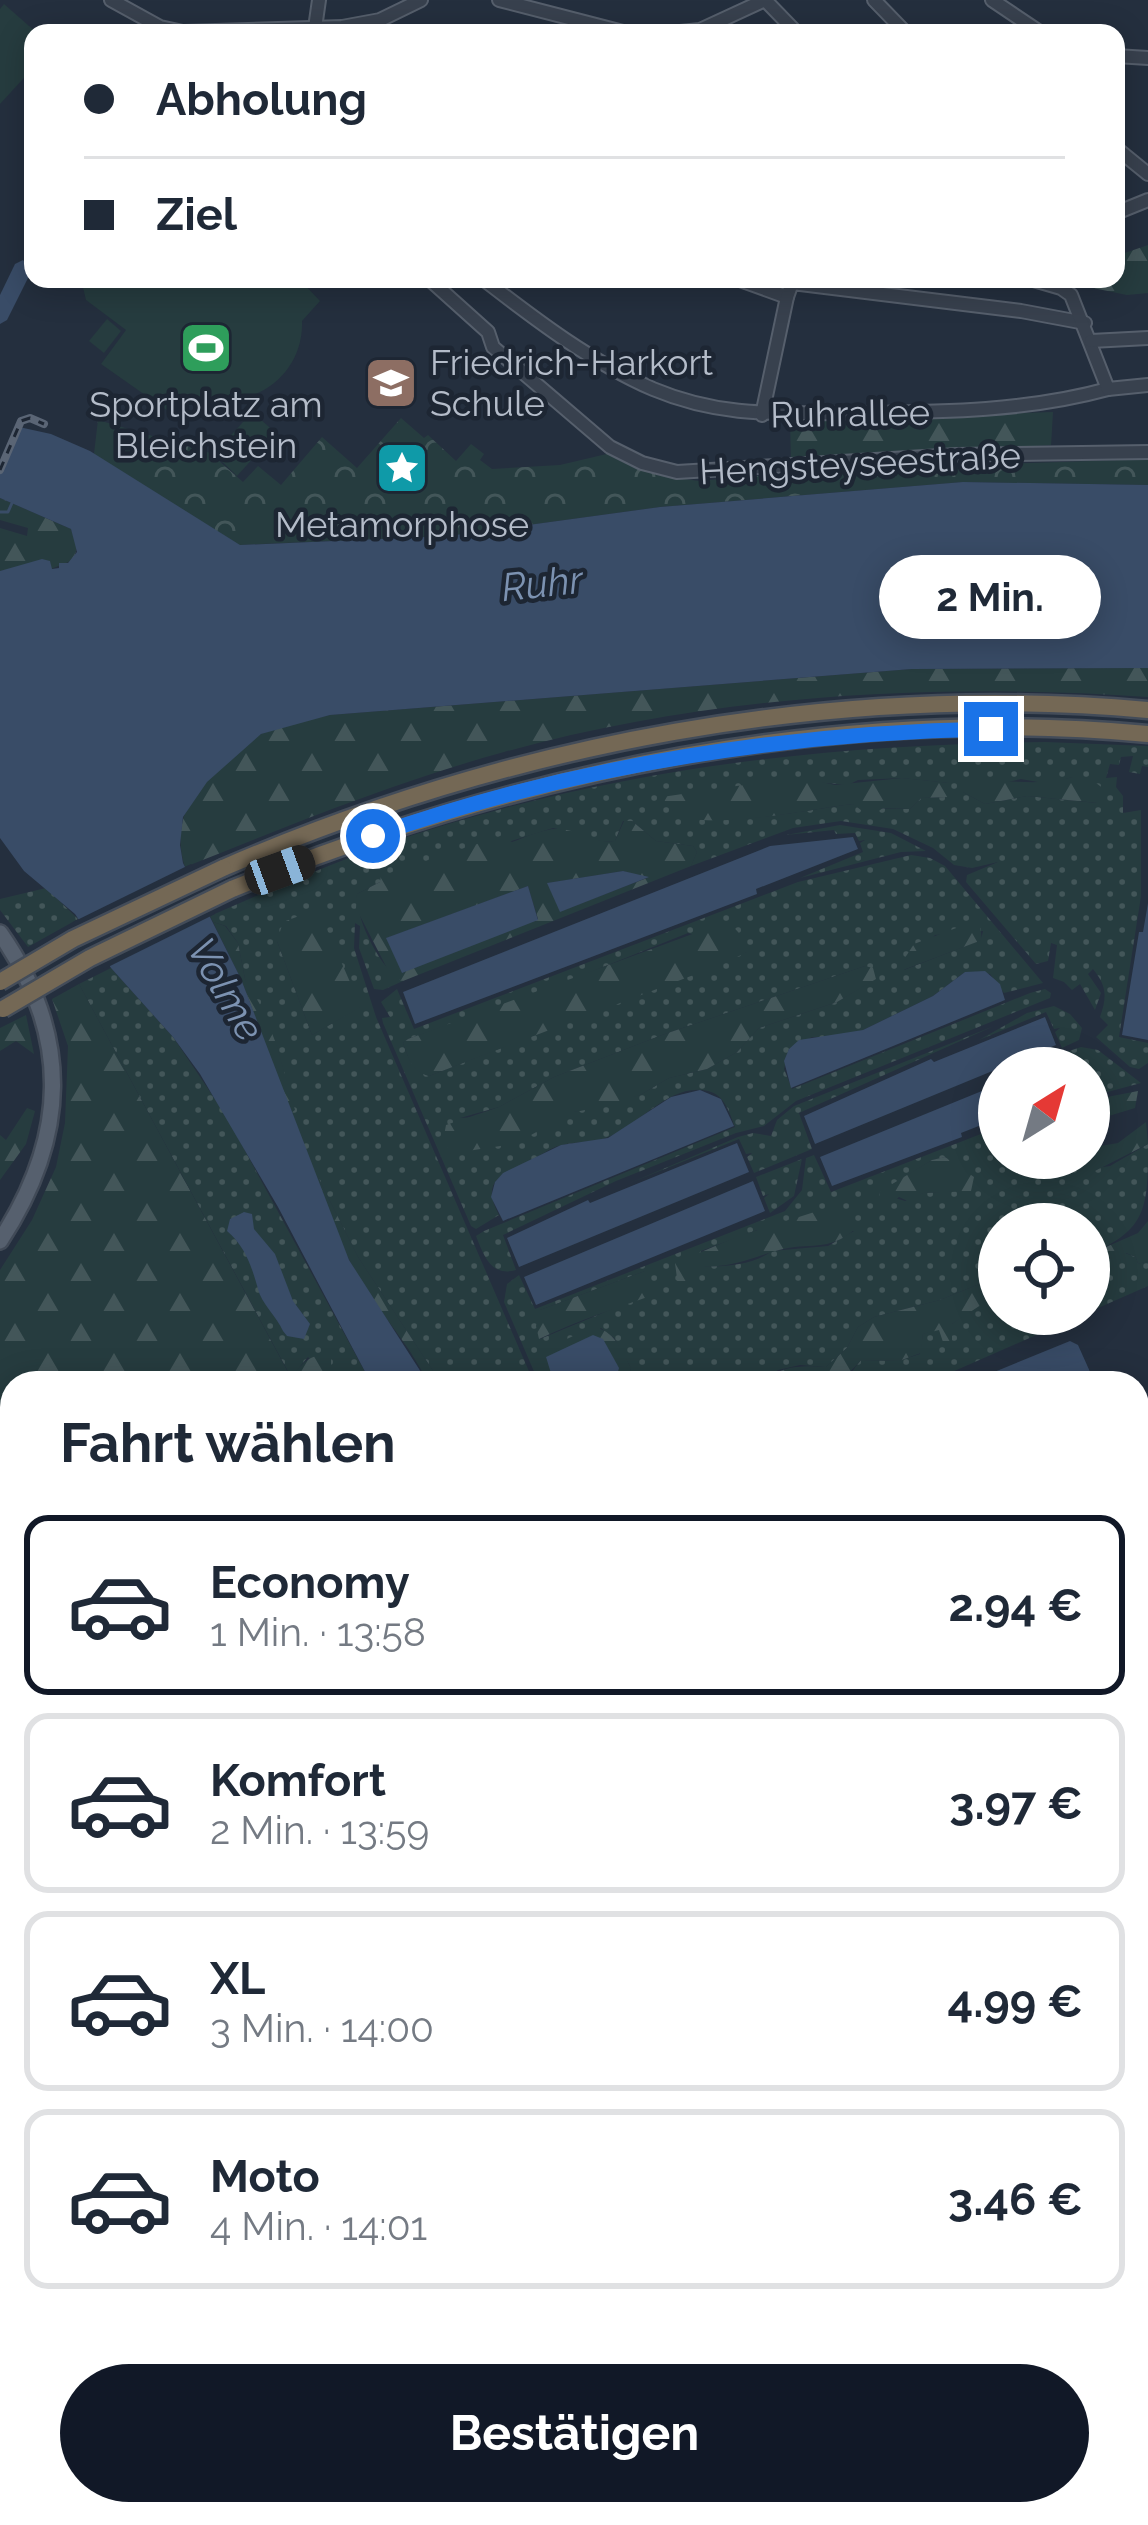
<!DOCTYPE html>
<html lang="de">
<head>
<meta charset="utf-8">
<style>
	body { margin:0; font-family:Raleway,sans-serif; background:#f6f6f7; color:#1f2937; height:100vh; display:flex; flex-direction:column; font-size:45px; white-space:nowrap }
	* { box-sizing:border-box; margin:0 }
	p { font-size:39px; color:#747a83 }
	.icon { flex:none; width:66px; height:66px; fill:none; stroke:currentColor; stroke-width:2; stroke-linecap:round; stroke-linejoin:round }
	.map { position:relative; flex:1; overflow:hidden }
	.sheet { position:absolute; left:0px; top:1371px; width:1149px; height:1155px; display:flex; flex-direction:column; background:#fff; border-radius:36px 36px 0 0; box-shadow:0 6px 30px #0003 }
	.sheet>* { flex:none }
	.hud { position:absolute; left:24px; top:24px; width:1101px; height:264px; border-radius:24px; box-shadow:0 6px 30px #0003; display:grid; align-content:center; height:264px; padding:0 60px; background:#fff }
	.needle { width:78px; rotate:37deg }
	.fabs { position:absolute; left:978px; top:1047px; display:grid; gap:24px }
	.fabs a { display:grid; place-items:center; width:132px; height:132px; border-radius:50%; background:#fff; box-shadow:0 6px 30px #0003; font-size:60px }
	.end { position:absolute; width:54px; height:54px; margin:-27px; border:15px solid #1a73e8; background:#fff; box-shadow:0 0 0 6px #fff }
	.from { border-radius:50% }
	.bubble { position:absolute; height:84px; border-radius:42px; background:#fff; box-shadow:0 6px 30px #0003; font-size:39px; font-weight:700; line-height:84px; text-align:center }
	.car { position:absolute; width:36px; height:72px; margin:-36px -18px; border-radius:15px; box-shadow:0 0 9px 3px #0007; background:linear-gradient(#222 24%,#8ab4d8 0 40%,#222 0 76%,#8ab4d8 0 86%,#222 0) }
	.hud b { display:flex; align-items:center; gap:42px; height:114px; font-size:45px }
	.hud b+b { border-top:3px solid #e0e1e3 }
	.hud i { width:30px; height:30px; background:#1f2937 }
	ul { padding:0; list-style:none }
	li { display:flex; align-items:center; gap:36px; height:180px; margin:0 24px 18px; padding:0 36px; border:6px solid #e0e1e3; border-radius:24px }
	li div { flex:1 }
	li b { display:block; font-size:45px }
	li em { font-style:normal; font-weight:700 }
	li.current { border-color:#111827 }
	li>.icon { width:108px; height:108px; stroke-width:1.5 }
	h2 { padding:0 60px; font-size:54px; line-height:144px }
	.primary-button { display:flex; gap:24px; margin-top:auto; padding:24px 60px }
	.primary-button a { flex:1; height:138px; border-radius:72px; background:#111827; color:#fff; font-size:48px; font-weight:700; line-height:138px; text-align:center }
	.map>svg:first-child { display:block }
	.grass { fill:url(#grass-dots); fill-rule:evenodd }
	.forest { fill:url(#forest-firs); fill-rule:evenodd }
	.park { fill:url(#park-crowns) }
	.garden { fill:url(#garden-furrows) }
	.pitch { fill:#263c3f }
	.water { fill:#394c67 }
	.pier { fill:#242f3e }
	.lines { fill:none; stroke-linecap:round; stroke-linejoin:round }
	.stream { stroke:#394c67; stroke-width:3 }
	.minor-casing { stroke:#565f6c; stroke-width:16 }
	.major-casing { stroke:#414a57; stroke-width:20 }
	.highway-casing { stroke:#434c59; stroke-width:21 }
	.minor { stroke:#38414e; stroke-width:12 }
	.major { stroke:#56606e; stroke-width:15 }
	.highway { stroke:#746855; stroke-width:16 }
	.rail-casing { stroke:#5a6575; stroke-width:8 }
	.rail { stroke:#1d2633; stroke-width:3; stroke-dasharray:9; stroke-linecap:butt }
	.highway-bridge-casing { stroke:#434c59; stroke-width:21; stroke-linecap:butt }
	.highway-bridge { stroke:#746855; stroke-width:16 }
	.route { stroke:#1a73e8; stroke-width:15 }
	.labels { text-anchor:middle; dominant-baseline:central; stroke-width:9; stroke-linejoin:round; paint-order:stroke }
	.poi-label { font-size:36px; fill:#b4bcc9; stroke:#1d2633 }
	.street-label { font-size:36px; fill:#b4bcc9; stroke:#1d2633 }
	.water-label { font-size:39px; font-style:italic; fill:#7c92b1; stroke:#1d2633 }
</style>
</head>
<body>
<div class="map">
<svg width="1148" height="2525" viewBox="0 0 1148 2525">
	<defs>
		<pattern id="grass-dots" width="8" height="8" patternUnits="userSpaceOnUse" patternTransform="scale(3)"><rect width="8" height="8" fill="#263c3f"/><path d="M2 2h.1M6 6h.1" fill="none" stroke="#435659" stroke-width="1.8" stroke-linecap="round"/></pattern>
		<pattern id="forest-firs" width="22" height="20" patternUnits="userSpaceOnUse" patternTransform="scale(3)"><rect width="22" height="20" fill="#263c3f"/><path d="M5 1l3.5 6h-7zM16 11l3.5 6h-7z" fill="#435659"/></pattern>
		<pattern id="park-crowns" width="20" height="18" patternUnits="userSpaceOnUse" patternTransform="scale(3)"><rect width="20" height="18" fill="#263c3f"/><path d="M2 6a3 3 0 1 1 6 0M12 15a3 3 0 1 1 6 0" fill="none" stroke="#435659"/></pattern>
		<pattern id="garden-furrows" width="10" height="10" patternUnits="userSpaceOnUse" patternTransform="scale(3)"><rect width="10" height="10" fill="#263c3f"/><path d="M-1 1l2-2M0 10L10 0M9 11l2-2" fill="none" stroke="#435659"/></pattern>
	</defs>
	<rect width="100%" height="100%" fill="#242f3e"/>
	<g class="grass">
		<path d="M1045,742L1148,746V767L1142,766L1140,774L1129,772L1133,756L1121,757L1119,765L1110,764L1106,778L1117,777L1116,787L1123,796V813L1141,810V896L1119,1037L1148,1043V1063L1139,1069L1130,1067L1096,1037L1108,1025L1100,1017C1107,997 1107,986 1093,969L1088,974L1101,993L1095,1010L1080,984L1072,990L1064,982L1053,978L1057,945L1051,943L1048,961L1036,964L966,882L967,875L998,862L972,868L954,865L933,848L893,829L841,821L793,828L691,866L697,852L693,846L656,841L632,821H623L615,841C593,844 576,832 553,828L380,882L357,894C355,918 381,971 403,981L383,990L374,989L359,948L360,926L355,923L354,948L376,1017L534,1383H441L358,1257L319,1179L311,1170L291,1113L294,1109L277,1047L245,979L238,943L226,926L213,922L210,916C290,881 369,847 455,822C648,765 844,744 1045,742ZM1072,777L1097,803L1027,796L985,804L963,792L1021,779L1049,784ZM902,778L949,783L947,797L921,798L910,809L861,808L853,804C809,809 708,832 672,810L803,781L848,785L858,780ZM277,941L360,1007L312,1035Z"/>
		<path d="M840,825L891,833L926,851L901,852L800,878L863,852L860,843L865,840L859,841L855,833L836,834L834,830L786,835Z"/>
		<path d="M911,855L930,858L945,866L1043,983L1004,993L990,974L965,972L933,996L863,1030L831,1038L812,1037L789,1049L784,1069L792,1089L1030,993L1045,989L1051,993L1050,998L796,1101L764,1126L736,1133L616,1181L503,1235L516,1270C491,1277 484,1256 476,1236L484,1231L735,1127C729,1112 725,1095 708,1091C670,1082 640,1125 608,1137C594,1143 577,1141 562,1145C549,1148 540,1156 528,1162C502,1175 480,1180 499,1215L476,1229L471,1226L383,1023L382,1018L390,1017L381,1002L397,989L414,1029L798,882ZM983,931L981,940L904,970L935,935ZM688,933L747,952L429,1076C412,1070 409,1060 403,1043L408,1039L538,993ZM865,966L875,979L837,1002L759,1028L737,1052L707,1069L669,1078L640,1095L574,1112L460,1118L499,1107L554,1077L662,1035Z"/>
		<path d="M46,888L78,919L28,947L0,910V899Z"/>
		<path d="M111,968L173,1037L225,1114L371,1383H331L308,1357L291,1377L79,984Z"/>
		<path d="M1054,1006L1070,1014L1082,1028L1079,1040L1062,1048L1055,1032L1060,1028L1054,1029L1046,1012L979,1040L1027,1013Z"/>
		<path d="M994,1026L799,1113L812,1149L754,1173L747,1157L752,1153L746,1154L739,1139L630,1183L738,1137L753,1133L771,1136L777,1120L794,1106Z"/>
		<path d="M1081,1047L1098,1050L1141,1083L1089,1097V1068H1070L1063,1053Z"/>
		<path d="M999,1127V1158H1072L1076,1171L1110,1166L1148,1144C1148,1200 1148,1225 1105,1247L1089,1242V1224H999V1276L940,1300L874,1317L858,1327L847,1348L826,1367L800,1365L778,1370L759,1383H627L631,1368L614,1338L601,1328L544,1377L547,1383H539L504,1302L507,1284L519,1275L535,1309L785,1211L802,1190L806,1158L814,1155L831,1192ZM946,1157L956,1191L923,1193L905,1201L879,1193L932,1160ZM757,1230L854,1231L828,1246L772,1251C753,1265 726,1267 703,1266L701,1251ZM645,1271L617,1307L540,1339V1310Z"/>
		<path d="M802,1159L794,1196L770,1213L764,1198L769,1194L763,1196L756,1177Z"/>
		<path d="M1125,1253L1136,1257L1138,1264L1148,1261V1286L1089,1312V1280L1105,1264Z"/>
		<path d="M995,1293H999V1314H1084L927,1383H831L847,1378L861,1360L898,1361L920,1354L923,1334L952,1324Z"/>
		<path d="M801,2514H894L917,2525H799Z"/>
	</g>
	<g class="forest">
		<path d="M1148,245V293L1127,295L1093,288L1096,279H1116V256Z"/>
		<path d="M1053,412L1051,445L791,461L790,420Z"/>
		<path d="M0,498L71,529L77,548L73,560L51,569L50,561L0,571V528L27,536L28,528L0,520Z"/>
		<path d="M1148,668V697C934,682 711,695 504,752C395,782 290,825 185,867C180,852 179,836 183,820C190,791 246,737 274,728C292,722 312,720 330,715L912,669Z"/>
		<path d="M798,777L835,785L902,778L950,783L948,797L921,798L910,809L883,808L870,817L853,804C803,810 728,828 682,817C673,814 667,804 662,797Z"/>
		<path d="M1072,777L1096,783L1104,789L1098,803L1027,796L985,804L963,792L974,781C1008,779 1040,787 1072,777Z"/>
		<path d="M624,821H632L656,841L693,846L697,852L691,866L403,981L391,976L356,908L357,894L380,882L381,876L501,836L512,842C526,837 544,828 559,829C580,830 593,844 615,841ZM623,871L647,878L561,911L548,883ZM528,886L538,919L402,972L387,938Z"/>
		<path d="M318,909L361,1007L312,1035L277,941L283,922Z"/>
		<path d="M213,922L225,926L238,943L245,979L262,1008L277,1046L295,1110L291,1113L241,979Z"/>
		<path d="M725,922C737,928 746,939 747,952L725,963L429,1076C411,1071 409,1059 403,1043L408,1039Z"/>
		<path d="M972,922L980,925L982,940L903,970L899,967L914,944Z"/>
		<path d="M865,966L873,968L876,979L837,1002L759,1028L737,1052L707,1069L669,1078L640,1095L608,1106L574,1112L514,1144L461,1152L448,1149L443,1141L446,1125L499,1107L554,1077L662,1035Z"/>
		<path d="M79,984L290,1376C305,1364 309,1351 331,1358V1370L324,1377L331,1383H12V1422L0,1411V1270L32,1220L56,1167L65,1123L68,1046L52,999Z"/>
		<path d="M26,1015L34,1054L16,1041L0,1051V1028Z"/>
		<path d="M1138,1091L1135,1108L1089,1122L1102,1098Z"/>
		<path d="M27,1108L35,1111L26,1144L0,1180V1135L6,1140Z"/>
		<path d="M1146,1122L1148,1144L1089,1174L1076,1171L1072,1158H1089V1148L1118,1143Z"/>
		<path d="M945,1157L974,1177L971,1191L923,1193L910,1202L899,1197L889,1205L881,1203L879,1192L932,1160Z"/>
		<path d="M311,1170L319,1179L358,1257L441,1383H428C413,1351 391,1326 371,1297C345,1258 328,1214 311,1170Z"/>
		<path d="M827,1208L852,1217L854,1230C829,1252 808,1242 779,1250C753,1257 733,1268 703,1266L695,1281L678,1286L675,1263L739,1236Z"/>
		<path d="M1148,1221V1261L1138,1264L1136,1257L1126,1253L1120,1262L1105,1264L1089,1280V1242L1106,1247L1138,1233Z"/>
		<path d="M645,1271L656,1294C616,1308 577,1321 539,1339L536,1326L540,1310Z"/>
		<path d="M999,1276V1293L952,1324V1344L944,1345L939,1330L923,1334L921,1353L899,1361L861,1360C834,1394 800,1383 759,1383C782,1366 798,1365 826,1367L847,1348L858,1327L874,1317L940,1300Z"/>
		<path d="M592,1327C614,1329 622,1351 631,1368L627,1383H547L541,1363L548,1348Z"/>
		<path d="M12,1754V1898L0,1900V1765Z"/>
		<path d="M1148,2158V2525H917L894,2514H1137V2164Z"/>
	</g>
	<path class="park" d="M401,418L424,438L428,435L456,461L471,444L484,454L480,460L492,469L560,465L611,453L657,475L699,481L829,470L1148,459V485L963,482L660,507L448,536L239,545L94,454L98,420L210,453L243,482L258,466L281,485L322,437L357,468Z"/>
	<path class="garden" d="M1148,1621V1827L1137,1836V1626Z"/>
	<g class="pitch">
		<path d="M4,4L37,33H33V68L0,104V9Z"/>
		<path d="M81,279H299L320,301L302,321C304,375 253,412 202,397L175,416L101,364L126,330L86,300Z"/>
		<path d="M107,319L121,331L104,353L89,341Z"/>
		<path d="M252,412L276,433L237,476L214,454Z"/>
	</g>
	<g class="water">
		<path d="M23,260L32,270L7,320L0,324V295L15,264Z"/>
		<path d="M19,427L51,434L90,451L240,545L448,536L660,507L963,482L1148,485V668L912,669L330,715L261,734L207,782L183,817L180,845L183,863L241,979L349,1260L428,1383H371L278,1207L200,1074L173,1037L111,968L75,914L24,871L0,838V571L42,559L50,561L52,569L59,568V563H68L77,552L71,529L0,498V473Z"/>
		<path d="M853,837L858,849L756,889L757,894L415,1024L403,992L770,846Z"/>
		<path d="M623,871L649,877L560,912L547,883Z"/>
		<path d="M528,886L538,920L402,973L386,938Z"/>
		<path d="M1148,903V1040L1122,1035L1139,932H1143Z"/>
		<path d="M985,971L1000,984L1005,1000L791,1088L784,1061L789,1049L799,1040L863,1030L933,996L965,972Z"/>
		<path d="M1045,1017L1056,1045L815,1144L804,1116L931,1059L934,1062Z"/>
		<path d="M999,1084V1118L961,1133L962,1137L832,1186L820,1157Z"/>
		<path d="M700,1090L721,1099L734,1126L503,1221L491,1197L495,1182L503,1173L561,1145L608,1138L671,1097Z"/>
		<path d="M737,1143L749,1172L519,1267L507,1238L588,1200L590,1203Z"/>
		<path d="M753,1181L765,1211L536,1305L524,1277Z"/>
		<path d="M244,1212L252,1214L254,1229L275,1254L293,1301L310,1324L304,1339L287,1336L283,1331C277,1317 261,1303 258,1289C252,1268 246,1247 227,1231L230,1219Z"/>
		<path d="M593,1335L603,1339L619,1368L615,1383H554L546,1357Z"/>
		<path d="M1070,1341L1078,1345L1091,1374L1070,1383H957L984,1371L987,1375Z"/>
	</g>
	<path class="pier" d="M191,864L215,914L104,969L73,922Z"/>
	<g class="lines">
		<path class="stream" d="M0,512H8L12,503"/>
		<g class="minor-casing">
			<g id="minor">
				<path d="M111,0L160,27L183,32L342,27L380,20L421,0"/>
				<path d="M499,0L627,33"/>
				<path d="M874,0L906,33"/>
				<path d="M992,0L1041,33"/>
				<path d="M315,28L319,0"/>
				<path d="M670,33L700,30L765,0L797,33"/>
				<path d="M1116,56L1148,58"/>
				<path d="M1116,148L1148,174"/>
				<path d="M1116,213L1148,200"/>
				<path d="M429,279L488,332L493,347L610,447L642,463L677,472L958,455L1148,452"/>
				<path d="M483,279C536,320 591,362 653,389C722,418 779,413 852,413C938,412 1024,412 1108,389"/>
				<path d="M737,279L787,297L792,283L1021,311L1085,323"/>
				<path d="M1030,279L1061,288L1071,295L1108,389L1148,385"/>
				<path d="M1091,341L1148,338"/>
				<path d="M762,415L787,297"/>
				<path d="M1137,1961L1148,1950"/>
				<path d="M1137,1983L1148,1984"/>
				<path d="M704,2514L710,2525"/>
				<path d="M72,2525L80,2514"/>
				<path d="M341,2525L344,2514"/>
				<path d="M799,2525L801,2514"/>
			</g>
		</g>
		<g class="major-casing">
			<g id="major">
				<path d="M0,933C72,1036 68,1137 0,1241"/>
				<path d="M0,2311L12,2328"/>
				<path d="M894,2514L917,2525"/>
			</g>
		</g>
		<g class="highway-casing">
			<g id="highway">
				<path d="M223,868C511,743 834,682 1148,710"/>
				<path d="M232,889C521,771 835,705 1148,734"/>
			</g>
		</g>
		<use href="#minor" class="minor"/>
		<use href="#major" class="major"/>
		<use href="#highway" class="highway"/>
		<g class="rail-casing">
			<g id="rail">
				<path d="M0,470L21,421L30,418L44,424"/>
				<path d="M0,1429L12,1440"/>
				<path d="M0,1453L12,1464"/>
				<path d="M0,1504L12,1519"/>
				<path d="M0,1543L12,1563"/>
				<path d="M1137,1555L1148,1551"/>
				<path d="M1137,1576L1148,1571"/>
				<path d="M1137,1602L1148,1598"/>
				<path d="M400,2514L401,2525"/>
				<path d="M422,2514L423,2525"/>
				<path d="M526,2514L528,2525"/>
				<path d="M482,2525V2514"/>
			</g>
		</g>
		<use href="#rail" class="rail"/>
		<g class="highway-bridge-casing">
			<g id="highway-bridge">
				<path d="M0,982L73,939L223,868"/>
				<path d="M3,1009L90,958L232,889"/>
			</g>
		</g>
		<use href="#highway-bridge" class="highway-bridge"/>
	</g>
	<g class="lines">
		<path class="route" d="M373,836C573,766 779,733 991,729"/>
	</g>
	<defs>
		<g id="stadium-square" transform="scale(2.7)"><rect x="-9" y="-9" width="18" height="18" rx="4" fill="#2e9e5b" stroke="#1d2633"/><path d="M0-5a6.5 5 0 1 0 0 10a6.5 5 0 1 0 0-10ZM-3.5-1.8h7v3.6h-7Z" fill="#fff"/></g>
		<g id="school-square" transform="scale(2.7)"><rect x="-9" y="-9" width="18" height="18" rx="4" fill="#8d6e63" stroke="#1d2633"/><path d="M0-5L7-2L0 1L-7-2ZM-4 1L0 2.5L4 1V4Q0 6-4 4Z" fill="#fff"/></g>
		<g id="sight-square" transform="scale(2.7)"><rect x="-9" y="-9" width="18" height="18" rx="4" fill="#0f9aa8" stroke="#1d2633"/><path d="M0-6L1.8-2.2L6-1.7L2.9 1.2L3.7 5.4L0 3.3L-3.7 5.4L-2.9 1.2L-6-1.7L-1.8-2.2Z" fill="#fff"/></g>
	</defs>
	<g fill-rule="evenodd">
		<use href="#stadium-square" x="206" y="348"/>
		<use href="#school-square" x="391" y="383"/>
		<use href="#sight-square" x="402" y="468"/>
	</g>
	<g class="labels">
		<g class="poi-label">
			<text x="430" y="362" text-anchor="start">Friedrich-Harkort<tspan x="430" dy="41">Schule</tspan></text>
			<text x="206" y="404">Sportplatz am<tspan x="206" dy="41">Bleichstein</tspan></text>
			<text x="402" y="524">Metamorphose</text>
		</g>
		<g class="street-label">
			<text transform="translate(850 413) rotate(-1)">Ruhrallee</text>
			<text transform="translate(860 463) rotate(-3)">Hengsteyseestraße</text>
		</g>
		<g class="water-label">
			<text transform="translate(542 583) rotate(-6)">Ruhr</text>
			<text transform="translate(226 989) rotate(60)">Volme</text>
		</g>
	</g>
</svg>
<div class="fabs">
<a><svg class="needle" viewBox="-14 -14 28 28"><path d="M0-13l5 13h-10z" fill="#e53935"/><path d="M0 13l5-13h-10z" fill="#747a83"/></svg></a>
<a><svg class="icon" aria-label="locate" viewBox="0 0 24 24"><circle cx="12" cy="12" r="6"/><path d="M12 2v4M12 18v4M2 12h4M18 12h4"/></svg></a>
</div>
<i class="end from" style="left:373px;top:836px"></i>
<i class="end" style="left:991px;top:729px"></i>
<div class="bubble" style="left:879px;top:555px;width:222px">2 Min.</div>
<i class="car" style="left:280px;top:870px;rotate:70deg"></i>
<div class="hud">
<b><i class="from"></i>Abholung</b>
<b><i></i>Ziel</b>
</div>
<section class="sheet">
<h2>Fahrt wählen</h2>
<ul>
<li class="current"><svg class="icon" aria-label="car" viewBox="0 0 24 24"><path d="M5 17H2v-5l4-1 3-4h7l3 4 3 1v5h-3M9 17h6M6 11h13"/><circle cx="7" cy="17" r="2"/><circle cx="17" cy="17" r="2"/></svg><div><b>Economy</b><p>1 Min. · 13:58</p></div><em>2.94 €</em></li>
<li><svg class="icon" aria-label="car" viewBox="0 0 24 24"><path d="M5 17H2v-5l4-1 3-4h7l3 4 3 1v5h-3M9 17h6M6 11h13"/><circle cx="7" cy="17" r="2"/><circle cx="17" cy="17" r="2"/></svg><div><b>Komfort</b><p>2 Min. · 13:59</p></div><em>3.97 €</em></li>
<li><svg class="icon" aria-label="car" viewBox="0 0 24 24"><path d="M5 17H2v-5l4-1 3-4h7l3 4 3 1v5h-3M9 17h6M6 11h13"/><circle cx="7" cy="17" r="2"/><circle cx="17" cy="17" r="2"/></svg><div><b>XL</b><p>3 Min. · 14:00</p></div><em>4.99 €</em></li>
<li><svg class="icon" aria-label="car" viewBox="0 0 24 24"><path d="M5 17H2v-5l4-1 3-4h7l3 4 3 1v5h-3M9 17h6M6 11h13"/><circle cx="7" cy="17" r="2"/><circle cx="17" cy="17" r="2"/></svg><div><b>Moto</b><p>4 Min. · 14:01</p></div><em>3.46 €</em></li>
</ul>
<div class="primary-button"><a>Bestätigen</a></div>
</section>
</div>
</body>
</html>
